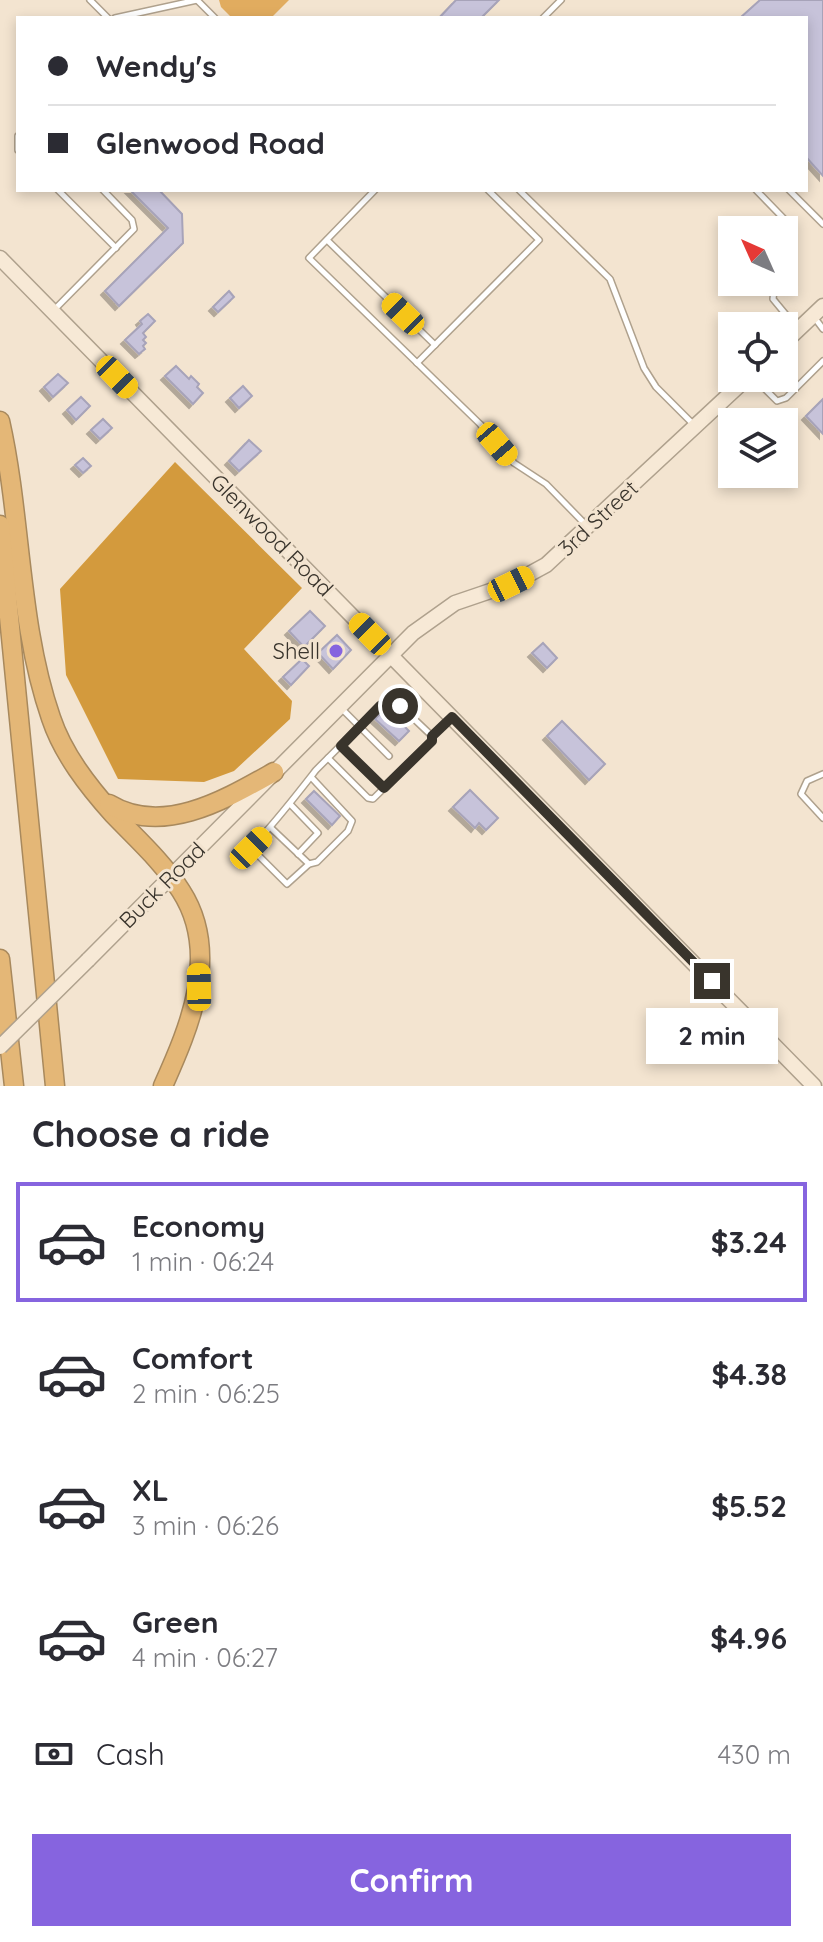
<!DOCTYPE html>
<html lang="en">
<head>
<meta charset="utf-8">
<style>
	body { margin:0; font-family:Quicksand,sans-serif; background:#f7f7f7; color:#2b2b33; height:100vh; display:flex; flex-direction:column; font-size:30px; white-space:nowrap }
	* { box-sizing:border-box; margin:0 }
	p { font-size:26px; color:#7c7c81 }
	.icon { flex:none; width:44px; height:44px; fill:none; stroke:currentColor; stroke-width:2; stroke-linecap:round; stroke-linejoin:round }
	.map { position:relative; height:1086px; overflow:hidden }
	.details { display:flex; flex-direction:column; background:#fff; flex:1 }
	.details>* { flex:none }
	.hud { position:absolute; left:16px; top:16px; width:792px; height:176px; border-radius:0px; box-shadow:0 4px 12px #0003; display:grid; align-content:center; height:176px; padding:0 32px; background:#fff }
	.needle { width:52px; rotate:315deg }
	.buttons { position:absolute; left:718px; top:216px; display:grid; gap:16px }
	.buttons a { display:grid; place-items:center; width:80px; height:80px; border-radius:0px; background:#fff; box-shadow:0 4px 12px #0003; font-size:40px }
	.end { position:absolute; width:36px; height:36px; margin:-18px; border:10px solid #39342c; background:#fff; box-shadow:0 0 0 4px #fff }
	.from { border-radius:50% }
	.bubble { position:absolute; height:56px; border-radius:0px; background:#fff; box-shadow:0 4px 12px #0003; font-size:26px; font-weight:700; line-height:56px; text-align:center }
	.car { position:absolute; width:24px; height:48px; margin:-24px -12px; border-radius:10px; box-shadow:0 0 6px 2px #0007; background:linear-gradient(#f5c518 24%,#345 0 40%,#f5c518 0 76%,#345 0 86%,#f5c518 0) }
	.hud b { display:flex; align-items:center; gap:28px; height:76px; font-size:30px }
	.hud b+b { border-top:2px solid #e1e1e2 }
	.hud i { width:20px; height:20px; background:#2b2b33 }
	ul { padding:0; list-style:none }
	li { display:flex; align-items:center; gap:24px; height:120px; margin:0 16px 12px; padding:0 16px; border:4px solid transparent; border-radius:0px }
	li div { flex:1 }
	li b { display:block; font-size:30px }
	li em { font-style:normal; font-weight:700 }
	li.on { border-color:#8664df }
	li>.icon { width:72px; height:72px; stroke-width:1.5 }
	h2 { padding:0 32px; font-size:36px; line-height:96px }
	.pay { display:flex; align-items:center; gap:20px; height:88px; padding:0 32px; font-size:30px }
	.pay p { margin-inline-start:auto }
	.cta { display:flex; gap:16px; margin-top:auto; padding:16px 32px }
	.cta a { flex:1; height:92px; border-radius:0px; background:#8664df; color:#fff; font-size:32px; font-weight:700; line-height:92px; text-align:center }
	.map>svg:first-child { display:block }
	.green { fill:#e1ac5f }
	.forest { fill:#d39a3d }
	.building { fill:#c7c3da; stroke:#a7a3b9; stroke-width:2; filter:url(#shadow) }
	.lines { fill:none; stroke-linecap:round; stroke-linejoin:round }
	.lane-casing { stroke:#afa18d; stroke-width:8 }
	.secondary-casing { stroke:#afa18d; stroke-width:17 }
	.highway-casing { stroke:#a8895d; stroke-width:21 }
	.lane { stroke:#fff; stroke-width:5 }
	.secondary { stroke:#f7e9d6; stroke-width:14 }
	.highway { stroke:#e4b777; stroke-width:18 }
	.secondary-bridge-casing { stroke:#afa18d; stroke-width:17; stroke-linecap:butt }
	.secondary-bridge { stroke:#f7e9d6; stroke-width:14 }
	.route { stroke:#39342c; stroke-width:10 }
	.poi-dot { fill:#8664df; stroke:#f3e4d0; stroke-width:3 }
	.labels { text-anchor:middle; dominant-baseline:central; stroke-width:6; stroke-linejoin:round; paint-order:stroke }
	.street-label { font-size:22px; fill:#39342c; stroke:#f3e4d0 }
	.poi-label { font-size:22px; fill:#39342c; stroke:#f3e4d0; text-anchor:end }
</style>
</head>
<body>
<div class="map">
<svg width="823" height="1086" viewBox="0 0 823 1086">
	<defs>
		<filter id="shadow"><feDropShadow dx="-4" dy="4" stdDeviation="0" flood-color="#0004"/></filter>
	</defs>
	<rect width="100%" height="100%" fill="#f3e4d0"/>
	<path class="green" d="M219,0H289L271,18H232L221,7Z"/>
	<path class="forest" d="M175,462L302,588L244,649L292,701L290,719L234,771L204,782L118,779L66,675L60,589Z"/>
	<g class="building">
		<path d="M456,0H499L481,18H439Z"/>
		<path d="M760,0H823V176L806,157V18H740Z"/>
		<path d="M130,190H159L182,214L183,243L119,306L105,291L168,228Z"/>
		<path d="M229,291L234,297L218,312L213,307Z"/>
		<path d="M148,314L155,321L143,333L146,337L143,340L146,343L143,346L145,349L139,354L125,340L142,324L140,321Z"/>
		<path d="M176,366L189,379L191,376L199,384L197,387L203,393L193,404L165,376Z"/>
		<path d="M58,374L68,383L53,397L44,387Z"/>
		<path d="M243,386L252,396L239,408L230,398Z"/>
		<path d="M81,397L90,406L76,420L67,410Z"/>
		<path d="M823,399V434L806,416Z"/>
		<path d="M103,419L112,428L100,439L91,430Z"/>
		<path d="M249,440L261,451L239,471L229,461Z"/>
		<path d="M83,458L91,466L83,473L75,465Z"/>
		<path d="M310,611L325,626L304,647L289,631Z"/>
		<path d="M337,635L351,650L333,669L318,653Z"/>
		<path d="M543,643L557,658L547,668L532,653Z"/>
		<path d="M302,659L309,666L291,685L283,677Z"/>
		<path d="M386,708L409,731L399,741L375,719Z"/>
		<path d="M562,721L605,764L589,780L547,736Z"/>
		<path d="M470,790L498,818L486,830L479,823L475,828L453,807Z"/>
		<path d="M314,791L340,816L332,825L306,799Z"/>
	</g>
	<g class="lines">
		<g class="lane-casing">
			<g id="lane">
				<path d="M90,0L108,18"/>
				<path d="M197,0L215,18"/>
				<path d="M115,18L197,0"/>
				<path d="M543,18L561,0"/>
				<path d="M18,136V150"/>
				<path d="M58,190L116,248"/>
				<path d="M375,190L309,258L480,424L514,463L546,484L585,524"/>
				<path d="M519,190L610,279L644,368L656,387L695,426"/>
				<path d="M756,190L791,226L784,256"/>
				<path d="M789,190L823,224"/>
				<path d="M327,240L435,345"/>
				<path d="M775,282L773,299L797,328"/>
				<path d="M53,311L134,229L132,220L103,190"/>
				<path d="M814,317L823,329"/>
				<path d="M417,363L539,240L488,190"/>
				<path d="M754,378L777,401L786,398L823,361"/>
				<path d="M340,707L389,756"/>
				<path d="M341,746L384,788"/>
				<path d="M328,758L368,798L373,799L432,741V736L451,717"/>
				<path d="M823,774L807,781L801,794L823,818"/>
				<path d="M311,777L352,821L348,831L317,862L309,864L287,884L251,848C275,823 295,797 316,770L380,706L392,698L432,736"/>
				<path d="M291,805L318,833L298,854"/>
				<path d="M271,828L309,864"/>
			</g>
		</g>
		<g class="secondary-casing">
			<g id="secondary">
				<path d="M0,258L814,1086"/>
				<path d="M784,343L823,306"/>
				<path d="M88,960L413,633L455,603L511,584L546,565L747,378"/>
			</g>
		</g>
		<g class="highway-casing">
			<g id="highway">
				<path d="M0,421C22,519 18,623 51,718C63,754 88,786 113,814C136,838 163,862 181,891C221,953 190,1026 163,1086"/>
				<path d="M0,525L55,1086"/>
				<path d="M109,804C163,837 226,799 274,772"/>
				<path d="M0,959L14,1086"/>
			</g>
		</g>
		<use href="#lane" class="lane"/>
		<use href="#secondary" class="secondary"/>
		<use href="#highway" class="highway"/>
		<g class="secondary-bridge-casing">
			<path id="secondary-bridge" d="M0,1047L88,960"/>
		</g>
		<use href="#secondary-bridge" class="secondary-bridge"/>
	</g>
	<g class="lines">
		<path class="route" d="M400,706L392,698L380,706L341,746L384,788L432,741V736L452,717L712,981"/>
	</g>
	<circle class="poi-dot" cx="336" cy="651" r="8"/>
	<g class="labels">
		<g class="street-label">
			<text transform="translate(598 518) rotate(-43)">3rd Street</text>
			<text transform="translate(272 535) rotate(45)">Glenwood Road</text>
			<text transform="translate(162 885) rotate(-45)">Buck Road</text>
		</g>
		<g class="poi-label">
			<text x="320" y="651">Shell</text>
		</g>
	</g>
</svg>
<div class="buttons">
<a><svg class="needle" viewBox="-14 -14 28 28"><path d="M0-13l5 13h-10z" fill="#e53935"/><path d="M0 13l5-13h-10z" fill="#7c7c81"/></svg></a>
<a><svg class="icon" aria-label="locate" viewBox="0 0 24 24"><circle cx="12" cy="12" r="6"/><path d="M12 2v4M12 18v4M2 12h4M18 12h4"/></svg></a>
<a><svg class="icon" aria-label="layers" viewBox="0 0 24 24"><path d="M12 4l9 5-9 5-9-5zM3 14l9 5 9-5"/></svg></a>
</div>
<i class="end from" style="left:400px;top:706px"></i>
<i class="end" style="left:712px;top:981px"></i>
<div class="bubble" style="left:646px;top:1008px;width:132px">2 min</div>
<i class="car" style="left:403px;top:314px;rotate:314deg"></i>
<i class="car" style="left:117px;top:377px;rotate:136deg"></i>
<i class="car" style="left:497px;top:444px;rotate:139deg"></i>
<i class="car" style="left:511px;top:584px;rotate:64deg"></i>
<i class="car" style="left:370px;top:634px;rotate:315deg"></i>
<i class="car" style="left:251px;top:848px;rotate:45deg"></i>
<i class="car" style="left:199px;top:987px;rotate:359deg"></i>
<div class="hud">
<b><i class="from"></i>Wendy's</b>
<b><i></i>Glenwood Road</b>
</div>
</div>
<section class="details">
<h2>Choose a ride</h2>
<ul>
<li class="on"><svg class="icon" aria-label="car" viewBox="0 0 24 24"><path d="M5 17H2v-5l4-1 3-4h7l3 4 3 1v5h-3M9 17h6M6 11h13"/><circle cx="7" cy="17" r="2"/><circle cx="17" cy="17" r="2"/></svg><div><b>Economy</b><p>1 min · 06:24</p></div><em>$3.24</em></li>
<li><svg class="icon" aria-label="car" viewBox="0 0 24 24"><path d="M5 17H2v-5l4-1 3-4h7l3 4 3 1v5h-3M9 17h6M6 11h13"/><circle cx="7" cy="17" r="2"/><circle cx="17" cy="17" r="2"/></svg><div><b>Comfort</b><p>2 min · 06:25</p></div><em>$4.38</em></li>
<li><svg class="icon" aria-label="car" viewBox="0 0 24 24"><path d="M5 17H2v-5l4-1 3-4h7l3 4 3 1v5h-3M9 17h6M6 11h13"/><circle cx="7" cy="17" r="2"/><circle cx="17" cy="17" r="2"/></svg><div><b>XL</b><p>3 min · 06:26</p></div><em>$5.52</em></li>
<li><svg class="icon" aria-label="car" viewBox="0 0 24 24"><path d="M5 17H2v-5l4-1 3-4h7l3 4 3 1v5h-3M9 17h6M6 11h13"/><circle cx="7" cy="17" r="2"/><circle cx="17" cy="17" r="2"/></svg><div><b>Green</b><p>4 min · 06:27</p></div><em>$4.96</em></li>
</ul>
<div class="pay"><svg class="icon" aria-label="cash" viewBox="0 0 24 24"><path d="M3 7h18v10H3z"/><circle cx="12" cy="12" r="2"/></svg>Cash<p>430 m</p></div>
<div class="cta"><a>Confirm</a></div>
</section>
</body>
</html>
